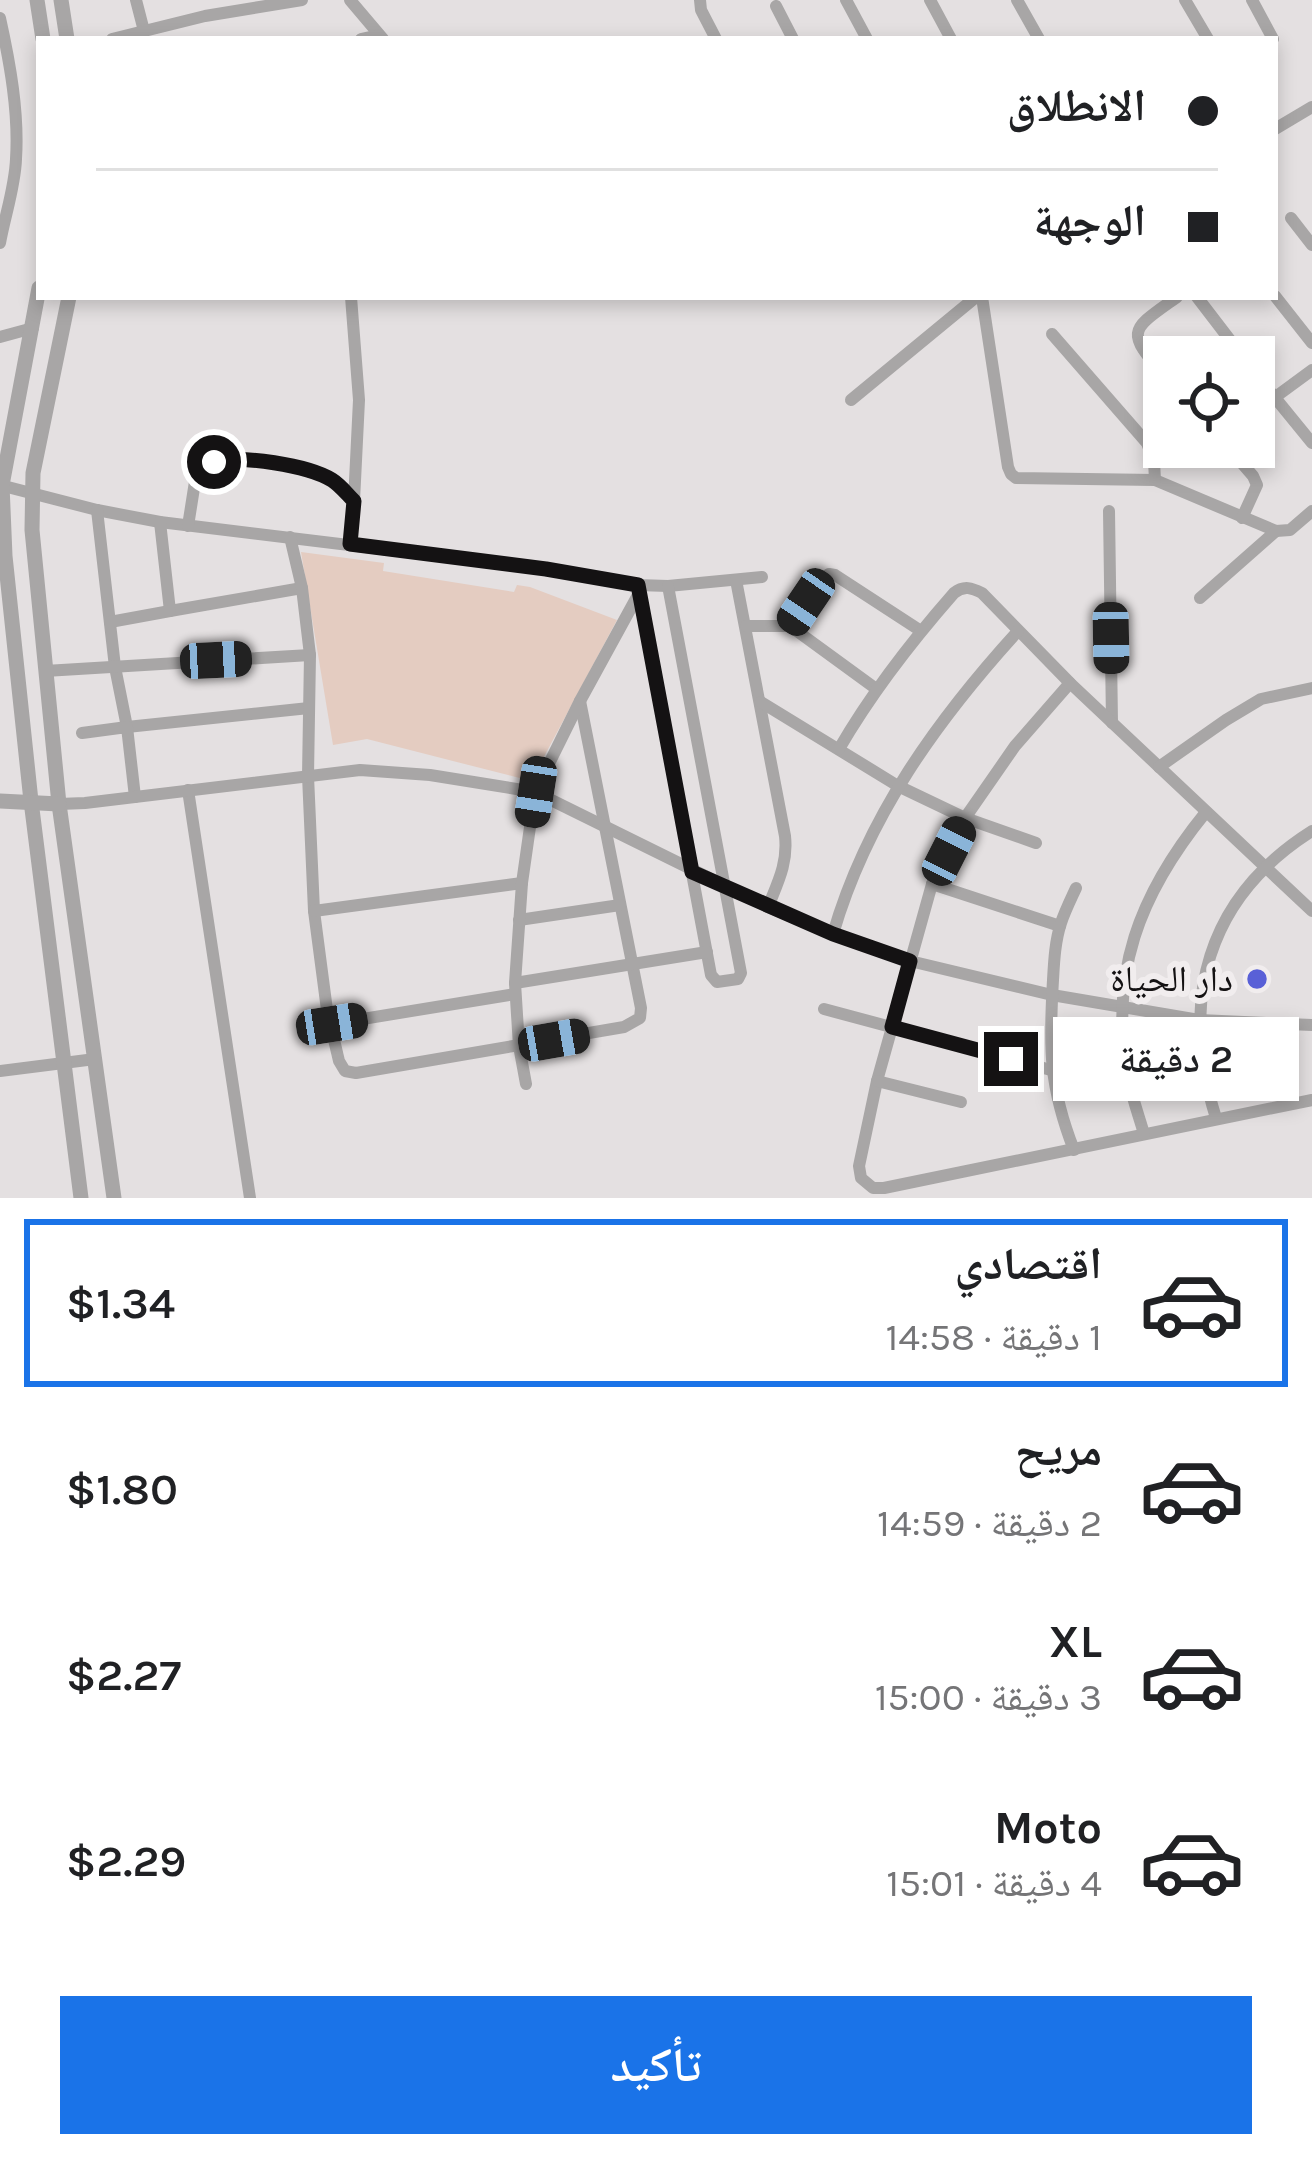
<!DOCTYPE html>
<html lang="ar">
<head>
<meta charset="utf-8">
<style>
	body { margin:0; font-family:Karla,"Noto Naskh Arabic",sans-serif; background:#f6f6f6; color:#202124; direction:rtl; height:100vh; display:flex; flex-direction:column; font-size:45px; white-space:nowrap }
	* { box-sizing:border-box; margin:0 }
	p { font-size:39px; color:#757577 }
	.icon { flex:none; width:66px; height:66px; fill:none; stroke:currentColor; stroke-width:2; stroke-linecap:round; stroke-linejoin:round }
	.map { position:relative; height:1198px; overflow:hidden; direction:ltr }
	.details { display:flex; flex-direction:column; background:#fff; flex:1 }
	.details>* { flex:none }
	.banner { position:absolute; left:36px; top:36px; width:1242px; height:264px; border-radius:0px; box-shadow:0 6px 18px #0003; direction:rtl; display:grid; align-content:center; height:264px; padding:0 60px; background:#fff }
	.buttons { position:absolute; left:1143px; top:336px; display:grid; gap:24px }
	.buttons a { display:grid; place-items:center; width:132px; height:132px; border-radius:0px; background:#fff; box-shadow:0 6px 18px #0003; font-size:60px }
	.end { position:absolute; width:54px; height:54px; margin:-27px; border:15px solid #141213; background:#fff; box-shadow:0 0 0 6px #fff }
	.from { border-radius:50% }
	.bubble { position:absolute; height:84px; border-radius:0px; background:#fff; box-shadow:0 6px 18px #0003; font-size:39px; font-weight:600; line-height:84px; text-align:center; direction:rtl }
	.car { position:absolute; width:36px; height:72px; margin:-36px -18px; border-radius:15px; box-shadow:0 0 9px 3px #0007; background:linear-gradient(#222 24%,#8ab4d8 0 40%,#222 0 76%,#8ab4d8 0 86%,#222 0) }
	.banner b { display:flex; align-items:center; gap:42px; height:114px; font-size:45px }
	.banner b+b { border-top:3px solid #e0e0e0 }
	.banner i { width:30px; height:30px; background:#202124 }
	ul { padding:21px 0 0; list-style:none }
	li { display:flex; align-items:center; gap:36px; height:168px; margin:0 24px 18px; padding:0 36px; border:6px solid transparent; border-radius:0px }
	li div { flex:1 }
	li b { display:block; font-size:45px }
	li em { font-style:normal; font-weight:600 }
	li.selected { border-color:#1a73e8 }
	li>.icon { width:108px; height:108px; stroke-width:1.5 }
	.cta { display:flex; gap:24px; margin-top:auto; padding:24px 60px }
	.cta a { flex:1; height:138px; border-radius:0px; background:#1a73e8; color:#fff; font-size:48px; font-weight:600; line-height:138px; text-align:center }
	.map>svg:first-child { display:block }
	.green { fill:#e4ccc1 }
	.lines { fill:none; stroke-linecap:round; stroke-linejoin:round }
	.minor { stroke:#a8a6a6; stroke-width:12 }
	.tertiary { stroke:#a8a6a6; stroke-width:15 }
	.route { stroke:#141213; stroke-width:15 }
	.poi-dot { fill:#5960d7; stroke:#f1edee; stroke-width:4.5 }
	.labels { text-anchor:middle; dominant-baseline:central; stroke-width:12; stroke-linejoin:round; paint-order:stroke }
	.poi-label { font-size:36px; fill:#141213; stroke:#f1edee; text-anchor:end }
</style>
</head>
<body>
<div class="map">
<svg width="1312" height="1198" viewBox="0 0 1312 1198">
	<rect width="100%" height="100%" fill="#e4e0e1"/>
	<path class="green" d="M301,552L384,563L383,571L514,592L517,585L530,587L617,620L531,781L367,739L333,745Z"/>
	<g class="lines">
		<g class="minor">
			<path d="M136,0L144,31"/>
			<path d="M350,0L383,39"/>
			<path d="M700,0L701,10L716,39"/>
			<path d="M846,0L867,39"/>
			<path d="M930,0L951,39"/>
			<path d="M1017,0L1039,39"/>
			<path d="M1185,0L1208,39"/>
			<path d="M1252,0L1273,39"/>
			<path d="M776,6L793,39"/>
			<path d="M0,18C10,63 19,113 16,159C15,187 5,215 0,243"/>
			<path d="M112,39L205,16L302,0"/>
			<path d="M361,39L379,35"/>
			<path d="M1275,129L1312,107"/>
			<path d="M1291,218L1312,245"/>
			<path d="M1275,296L1312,343"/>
			<path d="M351,297L359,400L354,501"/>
			<path d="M982,297L1008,467L1011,474L1016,478L1155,480L1276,531L1290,530L1312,511"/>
			<path d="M1197,297L1243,357"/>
			<path d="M1052,334L1147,443L1154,461L1155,480"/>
			<path d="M0,337L33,328"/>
			<path d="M1254,372L1312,443"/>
			<path d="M1164,375C1124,330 1131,330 1177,297"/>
			<path d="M1274,398L1312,370"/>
			<path d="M851,400L976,297"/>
			<path d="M1228,447L1253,476L1257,485L1242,518"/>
			<path d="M0,485L97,510L160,522L546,569L638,585L668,586L762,577"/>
			<path d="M97,510L115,667L127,727L309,708"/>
			<path d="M1109,511L1112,723"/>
			<path d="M160,522L170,611L302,588"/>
			<path d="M188,526L197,469C227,452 303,463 332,480C340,485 347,494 354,501L350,545"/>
			<path d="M290,537L302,588L310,655L308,776L314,911L327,1010L339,1061L345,1071L356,1073L624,1027L640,1018L641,1008L580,701"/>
			<path d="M736,580L785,836C788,863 778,882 768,907"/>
			<path d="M638,585L711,975L717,982L738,979L741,973L668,586"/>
			<path d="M1200,598L1276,531"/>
			<path d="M110,622L170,611"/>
			<path d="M746,626H790"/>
			<path d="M45,671L310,655"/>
			<path d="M1070,683L1015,746L965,818L932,884L877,1081L859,1166L861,1178L873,1188H884L1312,1100"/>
			<path d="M875,688L790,626L822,579L829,574L835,575L921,631"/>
			<path d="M761,702L898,786L965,818L1036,843"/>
			<path d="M82,733L127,727L135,797"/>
			<path d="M839,749C872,692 911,642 954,593C964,585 972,588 982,593L1070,683L1312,911"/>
			<path d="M1159,767L1226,720L1261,699L1312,688"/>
			<path d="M188,790L250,1198"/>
			<path d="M59,804L85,803L360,770L430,775L535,792L768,907L833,934L910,961L1052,995L1199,1020L1312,1025"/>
			<path d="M932,884L1060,926"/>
			<path d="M314,911L522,883"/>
			<path d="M519,920L620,905"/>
			<path d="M833,934C867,817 937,720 1018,631"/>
			<path d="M515,983L707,952"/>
			<path d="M824,1009L1051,1070"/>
			<path d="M332,1024L515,994"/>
			<path d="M0,1071L95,1059"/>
			<path d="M877,1081L961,1102"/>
			<path d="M526,1084L519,1046L515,983L522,883L535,792L580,701L638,595"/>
			<path d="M1216,1118C1179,1001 1206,898 1312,831"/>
			<path d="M1144,1134C1139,1116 1132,1098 1129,1080C1107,975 1140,893 1206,812"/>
			<path d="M1074,1150C1049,1086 1049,1048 1053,980C1054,962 1055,941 1061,923C1065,911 1071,899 1076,888"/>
		</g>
		<g class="tertiary">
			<path d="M37,0L43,39"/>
			<path d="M61,0L67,39"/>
			<path d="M39,288L2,485L5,556L31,801L81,1198"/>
			<path d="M69,297L33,473L32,530L59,804L114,1198"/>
			<path d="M0,801L59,804"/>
		</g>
	</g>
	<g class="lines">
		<path class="route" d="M214,462C242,455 307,465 332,480C340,485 347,494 354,501L350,544L546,569L638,585L692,872L833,934L910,961L892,1027L1011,1059"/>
	</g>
	<circle class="poi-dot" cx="1257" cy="979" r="12"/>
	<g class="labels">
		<g class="poi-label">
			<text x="1233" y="979">دار الحياة</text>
		</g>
	</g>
</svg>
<div class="buttons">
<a><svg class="icon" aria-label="locate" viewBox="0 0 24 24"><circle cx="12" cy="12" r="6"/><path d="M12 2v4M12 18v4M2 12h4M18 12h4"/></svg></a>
</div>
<i class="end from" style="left:214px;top:462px"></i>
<i class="end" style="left:1011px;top:1059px"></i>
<div class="bubble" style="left:1053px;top:1017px;width:246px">2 دقيقة</div>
<i class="car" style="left:806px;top:602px;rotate:214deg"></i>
<i class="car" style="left:1111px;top:638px;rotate:179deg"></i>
<i class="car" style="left:216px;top:660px;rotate:87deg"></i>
<i class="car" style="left:536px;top:792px;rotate:189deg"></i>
<i class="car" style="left:949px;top:851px;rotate:27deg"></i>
<i class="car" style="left:332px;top:1024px;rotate:81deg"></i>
<i class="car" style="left:554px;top:1040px;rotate:80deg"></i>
<div class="banner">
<b><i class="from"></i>الانطلاق</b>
<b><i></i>الوجهة</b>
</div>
</div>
<section class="details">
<ul>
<li class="selected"><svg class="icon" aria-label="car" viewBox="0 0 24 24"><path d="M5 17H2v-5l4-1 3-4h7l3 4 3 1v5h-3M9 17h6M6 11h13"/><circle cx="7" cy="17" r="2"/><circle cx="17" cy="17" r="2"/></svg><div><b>اقتصادي</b><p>1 دقيقة · 14:58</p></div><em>$1.34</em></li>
<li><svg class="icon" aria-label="car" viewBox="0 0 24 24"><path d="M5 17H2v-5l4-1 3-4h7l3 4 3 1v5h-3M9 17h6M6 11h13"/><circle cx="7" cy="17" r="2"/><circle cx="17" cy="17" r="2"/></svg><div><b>مريح</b><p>2 دقيقة · 14:59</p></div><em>$1.80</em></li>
<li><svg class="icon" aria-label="car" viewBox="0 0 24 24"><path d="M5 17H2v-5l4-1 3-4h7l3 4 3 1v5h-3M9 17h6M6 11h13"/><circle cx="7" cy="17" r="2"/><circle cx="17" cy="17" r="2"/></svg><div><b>XL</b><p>3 دقيقة · 15:00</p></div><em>$2.27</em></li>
<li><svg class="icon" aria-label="car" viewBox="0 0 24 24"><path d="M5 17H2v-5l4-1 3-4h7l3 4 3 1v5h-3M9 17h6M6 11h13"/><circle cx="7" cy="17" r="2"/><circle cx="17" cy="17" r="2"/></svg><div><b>Moto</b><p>4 دقيقة · 15:01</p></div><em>$2.29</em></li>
</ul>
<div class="cta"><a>تأكيد</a></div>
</section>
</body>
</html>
